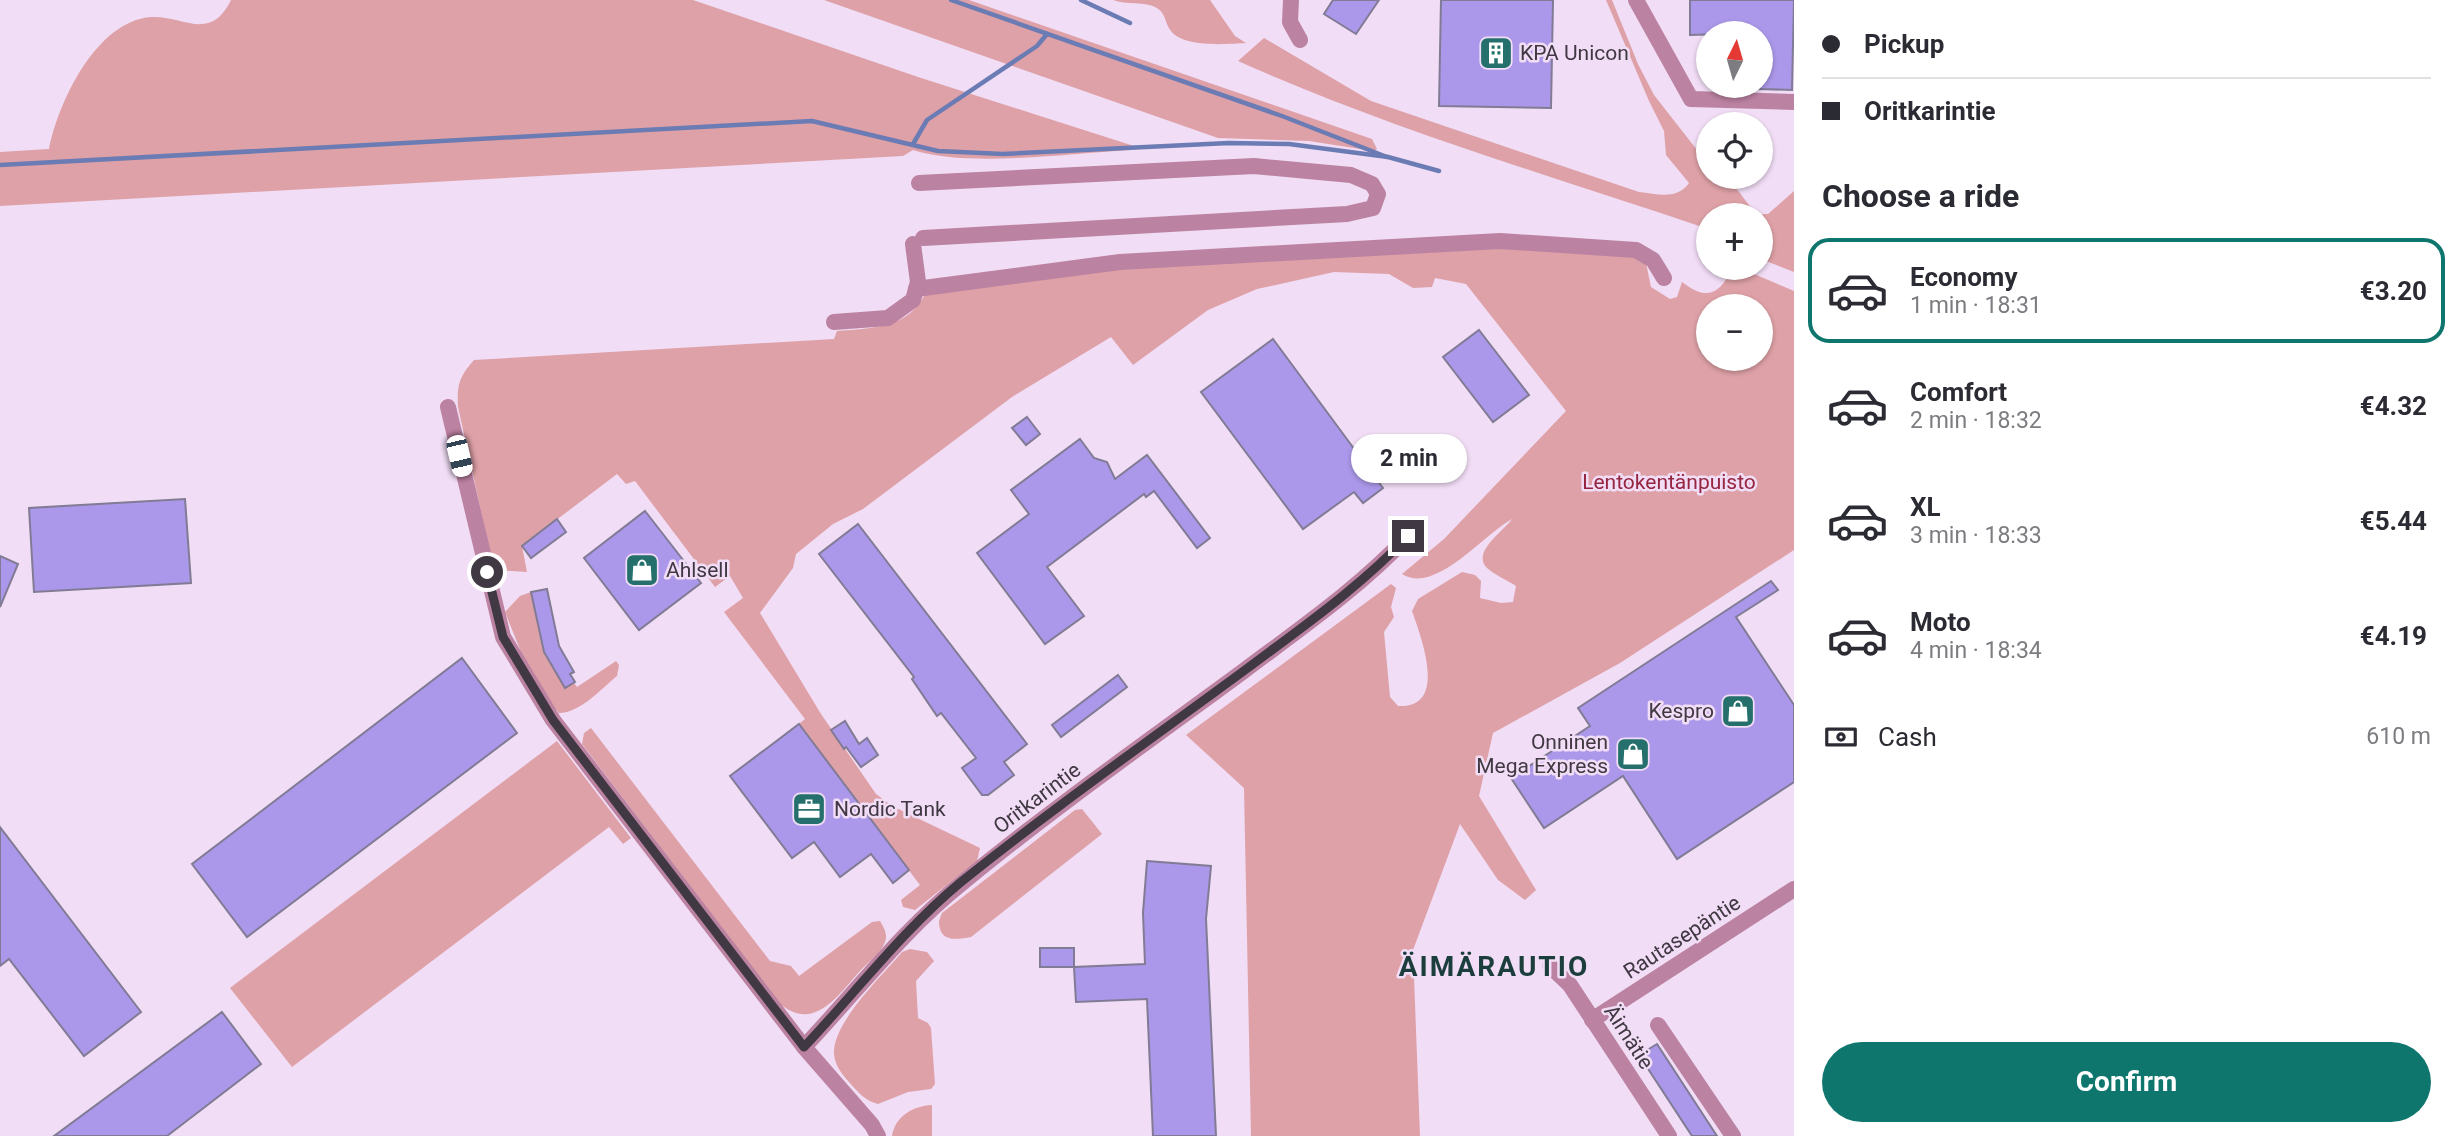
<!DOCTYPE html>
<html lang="en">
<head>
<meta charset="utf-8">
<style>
	body { margin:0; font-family:Roboto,sans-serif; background:#f2f2f3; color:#2b2b33; height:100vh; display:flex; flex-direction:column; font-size:26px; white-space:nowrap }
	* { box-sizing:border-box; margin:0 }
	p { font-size:23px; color:#7c7c81 }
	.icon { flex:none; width:38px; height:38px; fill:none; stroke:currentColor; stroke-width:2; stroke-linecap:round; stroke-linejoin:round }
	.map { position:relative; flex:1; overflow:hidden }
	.details { display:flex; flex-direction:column; background:#fff; width:665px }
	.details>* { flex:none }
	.hud { display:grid; align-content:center; height:154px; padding:0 28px; background:#fff }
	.needle { width:46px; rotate:5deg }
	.tools { position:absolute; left:1696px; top:21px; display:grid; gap:14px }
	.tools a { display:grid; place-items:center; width:77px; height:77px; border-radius:50%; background:#fff; box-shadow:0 2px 5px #0004; font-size:35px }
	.end { position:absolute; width:32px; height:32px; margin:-16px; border:9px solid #403842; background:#fff; box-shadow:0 0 0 4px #fff }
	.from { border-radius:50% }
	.bubble { position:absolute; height:49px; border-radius:24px; background:#fff; box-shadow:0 2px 5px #0004; font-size:23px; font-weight:700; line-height:49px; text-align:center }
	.car { position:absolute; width:21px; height:42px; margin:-21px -10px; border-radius:9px; box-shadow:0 0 5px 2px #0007; background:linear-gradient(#fff 24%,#345 0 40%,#fff 0 76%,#345 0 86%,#fff 0) }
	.hud b { display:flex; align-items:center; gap:24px; height:66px; font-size:26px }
	.hud b+b { border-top:2px solid #e1e1e2 }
	.hud i { width:18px; height:18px; background:#2b2b33 }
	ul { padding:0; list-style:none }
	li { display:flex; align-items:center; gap:21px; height:105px; margin:0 14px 10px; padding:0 14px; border:4px solid transparent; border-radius:21px }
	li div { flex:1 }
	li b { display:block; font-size:26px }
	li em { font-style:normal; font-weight:700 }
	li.active { border-color:#0f766e }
	li>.icon { width:63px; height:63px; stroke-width:1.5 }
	h2 { padding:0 28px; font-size:32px; line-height:84px }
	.pay { display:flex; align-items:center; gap:18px; height:77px; padding:0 28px; font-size:26px }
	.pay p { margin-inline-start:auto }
	.button { display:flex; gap:14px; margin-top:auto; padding:14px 28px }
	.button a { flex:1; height:80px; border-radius:42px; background:#0f766e; color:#fff; font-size:28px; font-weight:700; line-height:80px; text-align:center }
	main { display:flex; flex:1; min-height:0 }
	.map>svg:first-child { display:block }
	.green { fill:#dea1a7; fill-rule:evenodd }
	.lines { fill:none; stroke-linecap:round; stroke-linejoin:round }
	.stream { stroke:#6b7bb4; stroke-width:4.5 }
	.building { fill:#ac98ea; stroke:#817b95; stroke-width:2 }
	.minor { stroke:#bb82a1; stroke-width:16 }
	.route { stroke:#403842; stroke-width:9 }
	.labels { text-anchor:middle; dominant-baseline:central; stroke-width:5; stroke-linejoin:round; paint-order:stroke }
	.poi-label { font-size:21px; fill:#403842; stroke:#f1ddf5; text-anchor:start }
	.park-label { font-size:21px; fill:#962540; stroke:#f1ddf5 }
	.street-label { font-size:21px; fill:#403842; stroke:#f1ddf5 }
	.district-label { font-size:28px; font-weight:bold; letter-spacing:2px; fill:#1b3d3c; stroke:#f1ddf5 }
</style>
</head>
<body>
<main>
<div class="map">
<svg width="1794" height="1136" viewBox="0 0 1794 1136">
	<rect width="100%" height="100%" fill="#f1ddf5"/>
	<g class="green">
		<path d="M231,0H693L918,77L1137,147L1131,150C1072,153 968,168 913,150L903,156L0,206V152L49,149C58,103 96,21 151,17C183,15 210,43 231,0Z"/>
		<path d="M824,0H969L1372,139L1377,149L1373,151L1309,141L1218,138Z"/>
		<path d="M1113,0H1210L1235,36L1246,43C1227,44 1184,48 1171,31C1165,24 1166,13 1157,8C1145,1 1126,5 1113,0Z"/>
		<path d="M1606,0H1612L1638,64L1654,95L1708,164V177C1738,177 1738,197 1758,214H1768L1794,191V272L1761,259L1760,215H1708V229C1551,176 1390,129 1238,61L1264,38L1371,101L1639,192C1658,194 1677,200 1689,183L1666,155L1664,131L1649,101Z"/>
		<path d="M1502,246L1635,256L1646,263L1651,287L1670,299L1677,297L1682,282C1706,301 1720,295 1732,268H1740L1794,291V550L1620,663L1493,733L1479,796L1536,890L1525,900L1498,880L1460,824L1413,950L1420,1136H1251L1244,788L1186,735L1391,584L1396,588L1391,607L1394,617L1384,632L1390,697L1398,706C1449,709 1421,637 1412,611L1418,599L1462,572L1475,575L1481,581L1480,598L1501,603L1513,602L1516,586C1507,580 1495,575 1487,568C1471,552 1504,531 1512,519C1483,535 1435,595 1402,574L1444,539L1566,411L1466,284L1435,278L1432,287L1413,288L1389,274L1334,272L1257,289L1208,310L1133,365L1111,337L1012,397L863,509L833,524L796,554L793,568L760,613L821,714L876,794L892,806L980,848L977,861L915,910L903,907L901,900L920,885L799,724L805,719L724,612L743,598L730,576L715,587L635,481L626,484L617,474L522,546L527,572L494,570L458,407C457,385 459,377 474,360L834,339L837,331C873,328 909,329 926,292L1121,265ZM1708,306H1760V359H1708Z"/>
		<path d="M531,592L544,652L565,688L574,683L577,687L616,661L619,665L617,676C601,689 580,713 559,713L553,706L521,652L505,612L520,596Z"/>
		<path d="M591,728L770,961L791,966L799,976L872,922L880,921C884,928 888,934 885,942C881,953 867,963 859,972C838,996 813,1033 779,1003L582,744L584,733Z"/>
		<path d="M557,741L631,838L623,844L609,827L292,1067L230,988Z"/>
		<path d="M1082,809L1102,834L971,937C955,940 939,942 939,921L942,913L1075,810Z"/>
		<path d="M910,949L927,952L934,961L916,981L918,1018L928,1023L931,1028L935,1084L931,1089L908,1092L878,1104C865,1101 858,1092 849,1082C842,1074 835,1066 834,1054C832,1023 883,975 902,952Z"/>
		<path d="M932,1105V1136H892C895,1116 913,1106 932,1105Z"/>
	</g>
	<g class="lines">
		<g class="stream">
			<path d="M951,0L1282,116L1387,157"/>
			<path d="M1081,0L1130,23"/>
			<path d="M913,144L927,120L1037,46L1047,34"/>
			<path d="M0,165L812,121L938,151L1003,154L1229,143L1289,144L1388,157L1439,171"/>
		</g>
	</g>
	<g class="building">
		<path d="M1333,0H1379L1356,34L1324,14Z"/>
		<path d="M1441,0H1553L1551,108L1439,106Z"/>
		<path d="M1690,0H1794L1792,90L1760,89V33L1690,35Z"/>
		<path d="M1479,330L1529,395L1493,422L1443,357Z"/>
		<path d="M1273,339L1383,488L1363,503L1354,492L1303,529L1201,392Z"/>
		<path d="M1027,417L1040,434L1026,445L1012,428Z"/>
		<path d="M1080,439L1094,458L1107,462L1115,479L1147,455L1210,538L1197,548L1154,491L1146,497L1144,494L1047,567L1084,616L1045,644L977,553L1029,514L1011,490Z"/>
		<path d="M185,499L191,583L34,592L29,508Z"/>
		<path d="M645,511L701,583L639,630L584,558Z"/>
		<path d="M557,519L566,532L531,558L522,546Z"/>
		<path d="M858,524L1027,744L1004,762L1014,775L988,795H982L962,768L976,758L941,713L937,716L912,679L914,677L819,554Z"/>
		<path d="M0,556L18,564L0,607Z"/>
		<path d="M1771,581L1778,590L1736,617L1794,705V782L1677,859L1623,776L1544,828L1511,778L1590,726L1578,708Z"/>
		<path d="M547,589L559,646L574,672L570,674L575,682L565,688L544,652L531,592Z"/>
		<path d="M462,658L517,733L247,937L192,864Z"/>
		<path d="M1118,675L1127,687L1061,737L1052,725Z"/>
		<path d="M845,721L859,744L867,738L878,755L861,767L846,747L844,749L831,730Z"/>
		<path d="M799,724L909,870L893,883L871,854L840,877L814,842L792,858L730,776Z"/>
		<path d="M0,827L141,1012L84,1056L9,959L0,966Z"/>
		<path d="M1147,861L1211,866L1206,919L1216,1136H1153L1147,999L1076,1002L1074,967L1145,964L1143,913Z"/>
		<rect x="1040" y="948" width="34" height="19"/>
		<path d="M222,1012L261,1064L167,1136H54Z"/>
		<path d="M1657,1044L1717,1136H1692L1639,1055Z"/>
	</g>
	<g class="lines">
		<g class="minor">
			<path d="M1291,0L1290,22L1300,40"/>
			<path d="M1636,0L1691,99L1794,102"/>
			<path d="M919,183L1254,166L1351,175L1372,184L1378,194L1373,208L1347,214L923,238"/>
			<path d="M916,289L1120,262L1500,241L1636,250L1653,260L1664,278"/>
			<path d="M834,322L888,318L913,300L918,282L913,244"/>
			<path d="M448,407L503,637L553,720L804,1047"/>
			<path d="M1550,966L1570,985L1669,1136"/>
			<path d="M1592,1020L1794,889"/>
			<path d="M1658,1025L1733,1136"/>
			<path d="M878,1136L872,1125L804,1047C856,992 903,930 962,883C1053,808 1150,740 1245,670C1301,628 1360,587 1408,536"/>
		</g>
	</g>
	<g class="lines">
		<path class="route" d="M487,572L503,637L553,720L804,1047C856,992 903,930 961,882C1053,808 1150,740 1245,670C1301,628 1360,587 1408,536"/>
	</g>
	<defs>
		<g id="building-square" transform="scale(1.75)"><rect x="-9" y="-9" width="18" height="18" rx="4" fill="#256f6d" stroke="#f1ddf5"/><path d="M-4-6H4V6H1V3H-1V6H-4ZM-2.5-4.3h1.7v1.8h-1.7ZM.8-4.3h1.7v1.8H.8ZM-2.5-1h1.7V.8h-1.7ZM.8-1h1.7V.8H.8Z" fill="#fff"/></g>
		<g id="shop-square" transform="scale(1.75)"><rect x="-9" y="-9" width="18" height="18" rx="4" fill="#256f6d" stroke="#f1ddf5"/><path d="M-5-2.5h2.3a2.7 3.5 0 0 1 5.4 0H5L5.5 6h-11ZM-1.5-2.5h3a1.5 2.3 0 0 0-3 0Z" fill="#fff"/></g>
		<g id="office-square" transform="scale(1.75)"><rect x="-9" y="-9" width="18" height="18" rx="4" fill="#256f6d" stroke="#f1ddf5"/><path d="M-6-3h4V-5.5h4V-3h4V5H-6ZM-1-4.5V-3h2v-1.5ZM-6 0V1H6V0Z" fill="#fff"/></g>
	</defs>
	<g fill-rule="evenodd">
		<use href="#building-square" x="1496" y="53"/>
		<use href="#shop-square" x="642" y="570"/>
		<use href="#shop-square" x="1738" y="711"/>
		<use href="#shop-square" x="1633" y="754"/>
		<use href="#office-square" x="809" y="809"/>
	</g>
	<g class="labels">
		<g class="poi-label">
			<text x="1520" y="53">KPA Unicon</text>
			<text x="666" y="570">Ahlsell</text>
			<text x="1714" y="711" text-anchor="end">Kespro</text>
			<text x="1608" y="742" text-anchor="end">Onninen<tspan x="1608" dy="24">Mega Express</tspan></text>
			<text x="834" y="809">Nordic Tank</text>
		</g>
		<g class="park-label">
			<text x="1669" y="482">Lentokentänpuisto</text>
		</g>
		<g class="street-label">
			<text transform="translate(1037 798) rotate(-37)">Oritkarintie</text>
			<text transform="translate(1682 937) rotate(-33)">Rautasepäntie</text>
			<text transform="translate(1629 1037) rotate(57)">Äimätie</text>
		</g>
		<g class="district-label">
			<text x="1494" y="966">ÄIMÄRAUTIO</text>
		</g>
	</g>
</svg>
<div class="tools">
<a><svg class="needle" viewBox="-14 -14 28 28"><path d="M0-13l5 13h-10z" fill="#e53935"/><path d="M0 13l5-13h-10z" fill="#7c7c81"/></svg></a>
<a><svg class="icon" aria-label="locate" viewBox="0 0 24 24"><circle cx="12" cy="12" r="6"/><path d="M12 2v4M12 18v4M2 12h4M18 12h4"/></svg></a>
<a>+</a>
<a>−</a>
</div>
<i class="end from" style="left:487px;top:572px"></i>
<i class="end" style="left:1408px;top:536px"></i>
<div class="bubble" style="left:1351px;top:434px;width:116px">2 min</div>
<i class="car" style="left:459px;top:456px;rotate:167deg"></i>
</div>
<section class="details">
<div class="hud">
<b><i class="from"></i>Pickup</b>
<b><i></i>Oritkarintie</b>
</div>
<h2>Choose a ride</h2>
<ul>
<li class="active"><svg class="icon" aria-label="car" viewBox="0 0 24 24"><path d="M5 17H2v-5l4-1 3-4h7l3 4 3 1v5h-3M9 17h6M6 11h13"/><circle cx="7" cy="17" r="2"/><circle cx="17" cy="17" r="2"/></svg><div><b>Economy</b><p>1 min · 18:31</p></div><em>€3.20</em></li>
<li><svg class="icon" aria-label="car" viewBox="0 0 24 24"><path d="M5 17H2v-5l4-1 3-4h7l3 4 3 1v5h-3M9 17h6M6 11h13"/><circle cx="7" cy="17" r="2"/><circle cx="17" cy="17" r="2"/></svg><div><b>Comfort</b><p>2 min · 18:32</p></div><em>€4.32</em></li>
<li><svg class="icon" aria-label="car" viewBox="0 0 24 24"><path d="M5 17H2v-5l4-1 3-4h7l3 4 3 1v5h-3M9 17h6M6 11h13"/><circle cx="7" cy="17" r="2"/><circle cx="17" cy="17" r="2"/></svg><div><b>XL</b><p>3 min · 18:33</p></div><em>€5.44</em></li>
<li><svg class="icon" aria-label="car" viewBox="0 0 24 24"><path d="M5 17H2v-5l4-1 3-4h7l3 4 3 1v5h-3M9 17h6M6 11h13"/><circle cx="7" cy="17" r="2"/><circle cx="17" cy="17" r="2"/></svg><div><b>Moto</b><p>4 min · 18:34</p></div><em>€4.19</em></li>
</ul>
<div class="pay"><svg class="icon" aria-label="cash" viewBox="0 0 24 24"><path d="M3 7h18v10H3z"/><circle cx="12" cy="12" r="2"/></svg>Cash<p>610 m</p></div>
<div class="button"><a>Confirm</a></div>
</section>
</main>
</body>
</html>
